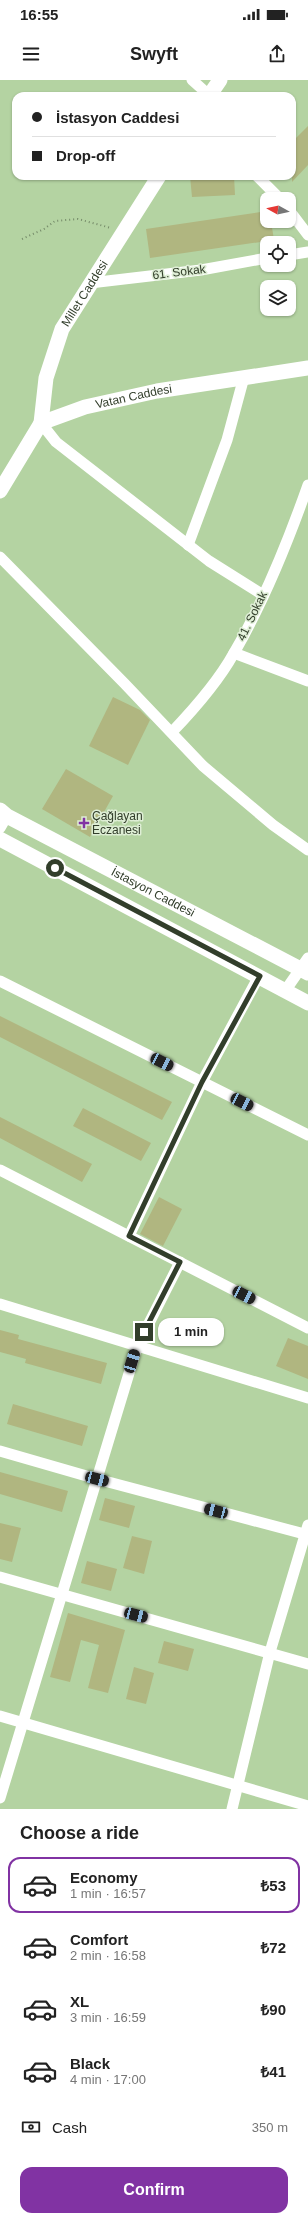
<!DOCTYPE html>
<html lang="en">
<head>
<meta charset="utf-8">
<style>
	body { margin:0; font-family:Arial,sans-serif; background:#f6f6f6; color:#222; height:100vh; display:flex; flex-direction:column; font-size:15px; white-space:nowrap }
	* { box-sizing:border-box; margin:0 }
	p { font-size:13px; color:#767676 }
	.icon { flex:none; width:22px; height:22px; fill:none; stroke:currentColor; stroke-width:2; stroke-linecap:round; stroke-linejoin:round }
	.map { position:relative; height:1729px; overflow:hidden }
	.side { display:flex; flex-direction:column; background:#fff; flex:1 }
	.side>* { flex:none }
	.guide { position:absolute; left:12px; top:12px; width:284px; height:88px; border-radius:12px; box-shadow:0 1px 3px #0004; display:grid; align-content:center; height:88px; padding:0 20px; background:#fff }
	.needle { width:26px; rotate:278deg }
	.tools { position:absolute; left:260px; top:112px; display:grid; gap:8px }
	.tools a { display:grid; place-items:center; width:36px; height:36px; border-radius:8px; background:#fff; box-shadow:0 1px 3px #0004; font-size:20px }
	.end { position:absolute; width:18px; height:18px; margin:-9px; border:5px solid #323e2b; background:#fff; box-shadow:0 0 0 2px #fff }
	.from { border-radius:50% }
	.bubble { position:absolute; height:28px; border-radius:12px; background:#fff; box-shadow:0 1px 3px #0004; font-size:13px; font-weight:700; line-height:28px; text-align:center }
	.car { position:absolute; width:12px; height:24px; margin:-12px -6px; border-radius:5px; box-shadow:0 0 3px 1px #0007; background:linear-gradient(#222 24%,#8ab4d8 0 40%,#222 0 76%,#8ab4d8 0 86%,#222 0) }
	.guide b { display:flex; align-items:center; gap:14px; height:38px; font-size:15px }
	.guide b+b { border-top:1px solid #e0e0e0 }
	.guide i { width:10px; height:10px; background:#222 }
	ul { padding:0; list-style:none }
	li { display:flex; align-items:center; gap:12px; height:56px; margin:0 8px 6px; padding:0 12px; border:2px solid transparent; border-radius:12px }
	li div { flex:1 }
	li b { display:block; font-size:15px }
	li em { font-style:normal; font-weight:700 }
	li.current { border-color:#8133a3 }
	li>.icon { width:36px; height:36px; stroke-width:1.5 }
	h2 { padding:0 20px; font-size:18px; line-height:48px }
	.pay { display:flex; align-items:center; gap:10px; height:44px; padding:0 20px; font-size:15px }
	.pay p { margin-inline-start:auto }
	.action { display:flex; gap:8px; margin-top:auto; padding:8px 20px }
	.action a { flex:1; height:46px; border-radius:12px; background:#8133a3; color:#fff; font-size:16px; font-weight:700; line-height:46px; text-align:center }
	.status { display:flex; justify-content:space-between; align-items:center; height:28px; padding:0 20px; background:#fff; direction:ltr }
	.status svg { height:11px; fill:currentColor }
	header { display:flex; justify-content:space-between; align-items:center; height:52px; padding:0 20px; background:#fff; font-size:18px; font-weight:700 }
	.map>svg:first-child { display:block }
	.building { fill:#b0b680 }
	.lines { fill:none; stroke-linecap:round; stroke-linejoin:round }
	.path { stroke:#758b69; stroke-width:2; stroke-dasharray:1 3; stroke-linecap:butt }
	.street { stroke:#fff; stroke-width:11 }
	.secondary { stroke:#fff; stroke-width:15 }
	.route { stroke:#323e2b; stroke-width:5 }
	.poi-dot { fill:#8133a3; stroke:#deeed5; stroke-width:1.5 }
	.labels { text-anchor:middle; dominant-baseline:central; stroke-width:3; stroke-linejoin:round; paint-order:stroke }
	.street-label { font-size:12px; fill:#323e2b; stroke:#deeed5 }
	.poi-label { font-size:12px; fill:#323e2b; stroke:#deeed5; text-anchor:start }
</style>
</head>
<body>
<div class="status"><b>16:55</b><svg viewBox="0 0 49 12"><path d="M0 12V9h3v3zM5 12V6h3v6zM10 12V3h3v9zM15 12V0h3v12zM26 1h20v11H26zM47 4h2v5h-2z"/></svg></div>
<header><svg class="icon" aria-label="menu" viewBox="0 0 24 24"><path d="M4 6h16M4 12h16M4 18h16"/></svg>Swyft<svg class="icon" aria-label="share" viewBox="0 0 24 24"><path d="M12 15V3M7 8l5-5 5 5M5 13v7h14v-7"/></svg></header>
<div class="map">
<svg width="308" height="1729" viewBox="0 0 308 1729">
	<rect width="100%" height="100%" fill="#b4d3a2"/>
	<g class="building">
		<path d="M308,46V85L292,102V62Z"/>
		<path d="M190,96H234L235,115L192,117Z"/>
		<path d="M267,131V141H271L274,160L150,178L146,149Z"/>
		<path d="M113,617L140,630L150,640L128,685L89,666Z"/>
		<path d="M66,689L113,716L90,757L42,729Z"/>
		<path d="M0,936L172,1022L162,1040L0,957Z"/>
		<path d="M83,1028L151,1063L141,1081L73,1046Z"/>
		<path d="M0,1037L92,1084L82,1102L0,1058Z"/>
		<path d="M159,1117L182,1129L163,1166L140,1154Z"/>
		<path d="M0,1250L19,1255L18,1259L107,1283L101,1304L25,1283L26,1279L0,1272Z"/>
		<path d="M288,1258L308,1266V1299L276,1286Z"/>
		<path d="M13,1324L88,1346L82,1366L7,1344Z"/>
		<path d="M0,1392L68,1411L62,1432L0,1414Z"/>
		<path d="M105,1418L135,1426L129,1448L99,1440Z"/>
		<path d="M0,1443L21,1448L12,1482L0,1479Z"/>
		<path d="M132,1456L152,1461L144,1494L123,1488Z"/>
		<path d="M87,1481L117,1489L111,1511L81,1503Z"/>
		<path d="M68,1533L125,1550L108,1613L88,1608L99,1565L81,1560L70,1602L50,1597Z"/>
		<path d="M164,1561L194,1569L188,1591L158,1583Z"/>
		<path d="M134,1587L154,1593L146,1624L126,1619Z"/>
	</g>
	<g class="lines">
		<path class="path" d="M22,159L44,149L55,141L78,139L111,148"/>
		<g class="street">
			<path d="M192,0L210,16"/>
			<path d="M257,96L280,119"/>
			<path d="M289,130L308,155"/>
			<path d="M289,175L308,172"/>
			<path d="M90,203L201,190L267,178"/>
			<path d="M41,343L56,362L209,481L263,515"/>
			<path d="M188,465L227,360L244,297"/>
			<path d="M0,477L124,603L203,686L273,745L308,770"/>
			<path d="M234,573L308,601"/>
			<path d="M172,652C195,628 218,602 234,573C263,523 289,459 308,405"/>
			<path d="M0,748L7,736"/>
			<path d="M0,901L308,1055"/>
			<path d="M285,911L308,878"/>
			<path d="M0,1090L308,1248"/>
			<path d="M129,1156L202,1002L259,896"/>
			<path d="M0,1224L308,1318"/>
			<path d="M0,1371L97,1399L308,1455"/>
			<path d="M0,1497L308,1584"/>
			<path d="M0,1636L308,1726"/>
			<path d="M0,1718L137,1267L180,1182"/>
			<path d="M232,1729L270,1572L308,1445"/>
		</g>
		<g class="secondary">
			<path d="M209,16L220,0"/>
			<path id="s1" d="M41,343L46,298L62,249L159,96"/>
			<path id="s2" d="M0,411L41,343L85,327L157,311L308,288"/>
			<path id="s3" d="M0,730L7,736L308,893"/>
			<path d="M0,759L308,923"/>
		</g>
	</g>
	<g class="lines">
		<path class="route" d="M55,788L260,896L202,1002L129,1156L180,1182L144,1252"/>
	</g>
	<path class="poi-dot" d="M82 737h4v4h4v4h-4v4h-4v-4h-4v-4h4z"/>
	<g class="labels">
		<g class="street-label">
			<text transform="translate(179 192) rotate(-7)">61. Sokak</text>
			<text stroke="none"><textPath href="#s1" startOffset="139">Millet Caddesi</textPath></text>
			<text stroke="none"><textPath href="#s2" startOffset="176">Vatan Caddesi</textPath></text>
			<text transform="translate(252 536) rotate(-64)">41. Sokak</text>
			<text stroke="none"><textPath href="#s3" startOffset="174">İstasyon Caddesi</textPath></text>
		</g>
		<g class="poi-label">
			<text x="92" y="736">Çağlayan<tspan x="92" dy="14">Eczanesi</tspan></text>
		</g>
	</g>
</svg>
<div class="tools">
<a><svg class="needle" viewBox="-14 -14 28 28"><path d="M0-13l5 13h-10z" fill="#e53935"/><path d="M0 13l5-13h-10z" fill="#767676"/></svg></a>
<a><svg class="icon" aria-label="locate" viewBox="0 0 24 24"><circle cx="12" cy="12" r="6"/><path d="M12 2v4M12 18v4M2 12h4M18 12h4"/></svg></a>
<a><svg class="icon" aria-label="layers" viewBox="0 0 24 24"><path d="M12 4l9 5-9 5-9-5zM3 14l9 5 9-5"/></svg></a>
</div>
<i class="end from" style="left:55px;top:788px"></i>
<i class="end" style="left:144px;top:1252px"></i>
<div class="bubble" style="left:158px;top:1238px;width:66px">1 min</div>
<i class="car" style="left:162px;top:982px;rotate:116deg"></i>
<i class="car" style="left:242px;top:1022px;rotate:117deg"></i>
<i class="car" style="left:244px;top:1215px;rotate:117deg"></i>
<i class="car" style="left:132px;top:1281px;rotate:17deg"></i>
<i class="car" style="left:97px;top:1399px;rotate:105deg"></i>
<i class="car" style="left:216px;top:1431px;rotate:285deg"></i>
<i class="car" style="left:136px;top:1535px;rotate:105deg"></i>
<div class="guide">
<b><i class="from"></i>İstasyon Caddesi</b>
<b><i></i>Drop-off</b>
</div>
</div>
<section class="side">
<h2>Choose a ride</h2>
<ul>
<li class="current"><svg class="icon" aria-label="car" viewBox="0 0 24 24"><path d="M5 17H2v-5l4-1 3-4h7l3 4 3 1v5h-3M9 17h6M6 11h13"/><circle cx="7" cy="17" r="2"/><circle cx="17" cy="17" r="2"/></svg><div><b>Economy</b><p>1 min · 16:57</p></div><em>₺53</em></li>
<li><svg class="icon" aria-label="car" viewBox="0 0 24 24"><path d="M5 17H2v-5l4-1 3-4h7l3 4 3 1v5h-3M9 17h6M6 11h13"/><circle cx="7" cy="17" r="2"/><circle cx="17" cy="17" r="2"/></svg><div><b>Comfort</b><p>2 min · 16:58</p></div><em>₺72</em></li>
<li><svg class="icon" aria-label="car" viewBox="0 0 24 24"><path d="M5 17H2v-5l4-1 3-4h7l3 4 3 1v5h-3M9 17h6M6 11h13"/><circle cx="7" cy="17" r="2"/><circle cx="17" cy="17" r="2"/></svg><div><b>XL</b><p>3 min · 16:59</p></div><em>₺90</em></li>
<li><svg class="icon" aria-label="car" viewBox="0 0 24 24"><path d="M5 17H2v-5l4-1 3-4h7l3 4 3 1v5h-3M9 17h6M6 11h13"/><circle cx="7" cy="17" r="2"/><circle cx="17" cy="17" r="2"/></svg><div><b>Black</b><p>4 min · 17:00</p></div><em>₺41</em></li>
</ul>
<div class="pay"><svg class="icon" aria-label="cash" viewBox="0 0 24 24"><path d="M3 7h18v10H3z"/><circle cx="12" cy="12" r="2"/></svg>Cash<p>350 m</p></div>
<div class="action"><a>Confirm</a></div>
</section>
</body>
</html>
